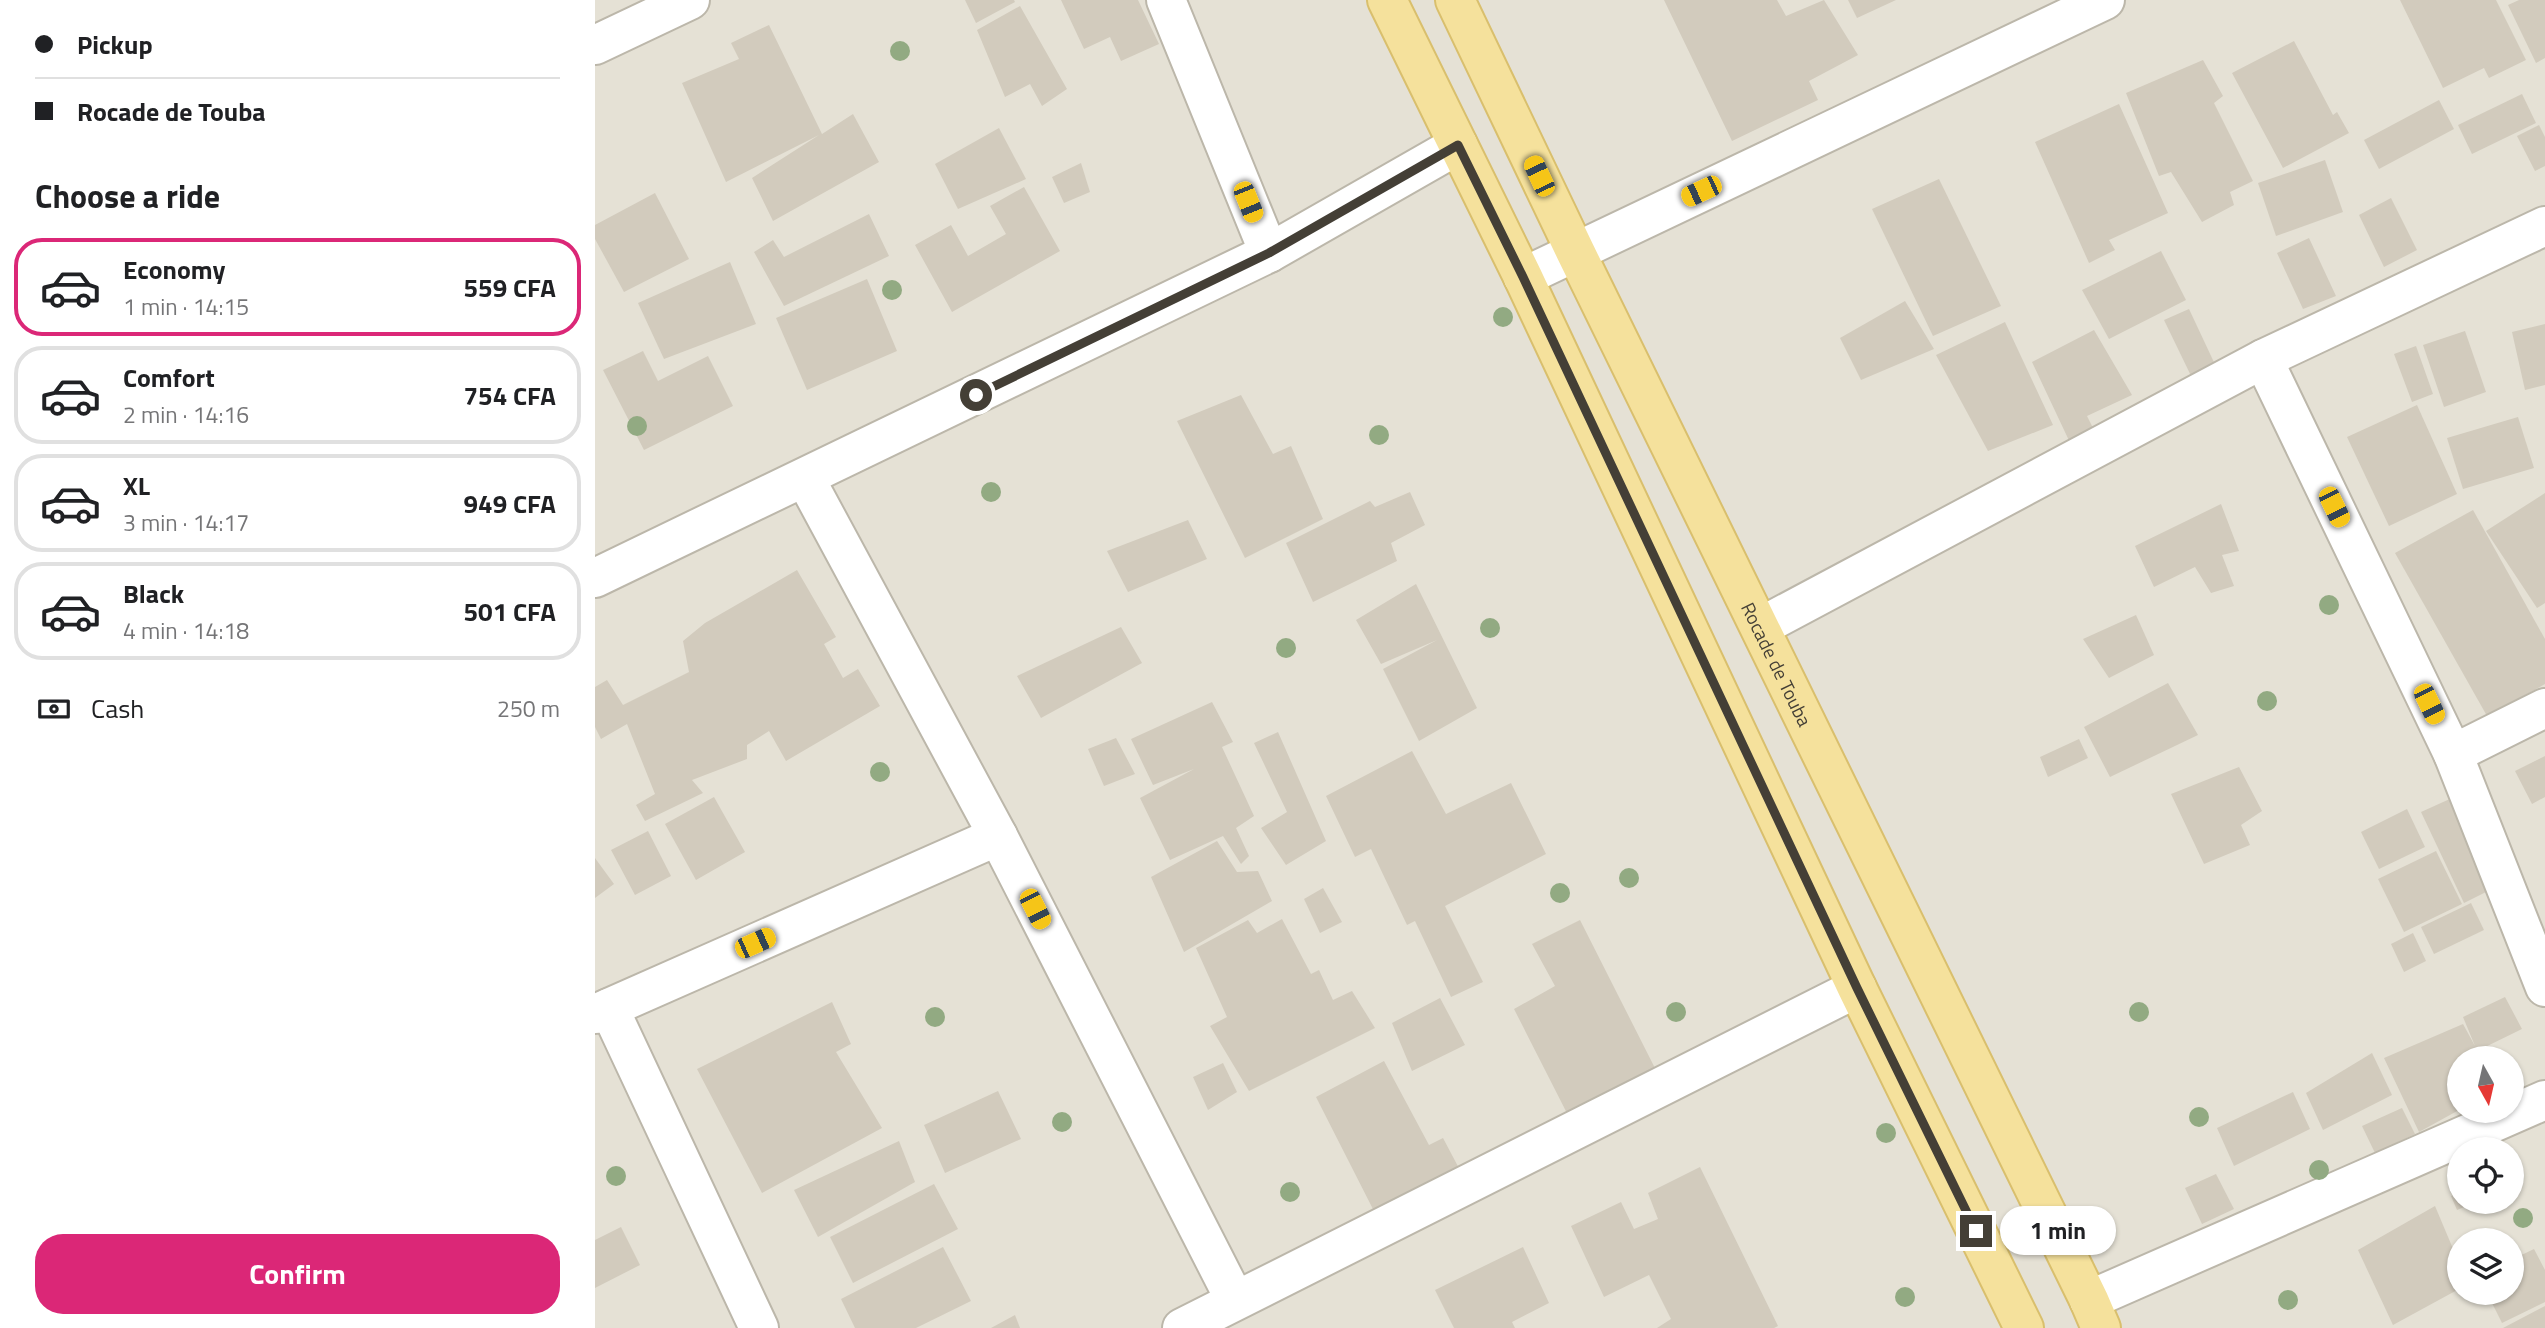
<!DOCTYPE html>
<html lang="en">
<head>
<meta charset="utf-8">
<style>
	body { margin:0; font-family:"Titillium Web",sans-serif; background:#f6f6f6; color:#202124; height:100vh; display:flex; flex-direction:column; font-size:26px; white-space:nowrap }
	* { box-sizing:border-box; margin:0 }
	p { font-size:23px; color:#757577 }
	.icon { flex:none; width:38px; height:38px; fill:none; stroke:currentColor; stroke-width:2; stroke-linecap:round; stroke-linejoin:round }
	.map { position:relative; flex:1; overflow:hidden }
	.side { display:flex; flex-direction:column; background:#fff; width:595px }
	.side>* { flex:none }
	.banner { display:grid; align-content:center; height:154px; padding:0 35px; background:#fff }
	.needle { width:46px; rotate:172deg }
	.tools { position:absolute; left:1852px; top:1046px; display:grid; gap:14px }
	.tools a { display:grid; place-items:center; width:77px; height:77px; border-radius:50%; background:#fff; box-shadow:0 2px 5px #0004; font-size:35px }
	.end { position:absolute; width:32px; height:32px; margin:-16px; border:9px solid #443f36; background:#fff; box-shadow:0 0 0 4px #fff }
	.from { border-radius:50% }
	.bubble { position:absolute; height:49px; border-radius:24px; background:#fff; box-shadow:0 2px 5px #0004; font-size:23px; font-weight:700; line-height:49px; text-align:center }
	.car { position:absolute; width:21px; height:42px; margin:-21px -10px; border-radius:9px; box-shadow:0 0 5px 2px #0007; background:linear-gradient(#f5c518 24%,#345 0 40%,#f5c518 0 76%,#345 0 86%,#f5c518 0) }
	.banner b { display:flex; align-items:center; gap:24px; height:66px; font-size:26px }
	.banner b+b { border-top:2px solid #e0e0e0 }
	.banner i { width:18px; height:18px; background:#202124 }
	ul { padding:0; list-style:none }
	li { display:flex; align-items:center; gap:21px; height:98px; margin:0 14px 10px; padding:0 21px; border:4px solid #e0e0e0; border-radius:28px }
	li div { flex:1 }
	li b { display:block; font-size:26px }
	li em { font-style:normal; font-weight:700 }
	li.current { border-color:#db2777 }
	li>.icon { width:63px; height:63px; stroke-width:1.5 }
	h2 { padding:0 35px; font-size:32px; line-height:84px }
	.pay { display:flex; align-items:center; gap:18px; height:77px; padding:0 35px; font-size:26px }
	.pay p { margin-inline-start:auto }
	.cta { display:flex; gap:14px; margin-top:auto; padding:14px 35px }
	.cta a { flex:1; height:80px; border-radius:28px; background:#db2777; color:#fff; font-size:28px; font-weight:700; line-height:80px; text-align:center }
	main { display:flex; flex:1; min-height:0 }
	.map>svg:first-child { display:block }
	.residential { fill:#e5e1d5; fill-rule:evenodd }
	.building { fill:#d2cbbd }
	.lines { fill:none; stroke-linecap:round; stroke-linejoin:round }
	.minor-casing { stroke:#bcb7aa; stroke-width:42 }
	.major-casing { stroke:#d9bf6d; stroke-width:42 }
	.minor { stroke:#fff; stroke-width:38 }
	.major { stroke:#f5e19c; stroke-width:38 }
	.tree { fill:#92aa82 }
	.route { stroke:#443f36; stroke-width:9 }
	.labels { text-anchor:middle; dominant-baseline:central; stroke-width:5; stroke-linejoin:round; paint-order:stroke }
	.street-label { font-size:19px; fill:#443f36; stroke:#fff }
</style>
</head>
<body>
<main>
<section class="side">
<div class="banner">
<b><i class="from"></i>Pickup</b>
<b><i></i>Rocade de Touba</b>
</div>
<h2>Choose a ride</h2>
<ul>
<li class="current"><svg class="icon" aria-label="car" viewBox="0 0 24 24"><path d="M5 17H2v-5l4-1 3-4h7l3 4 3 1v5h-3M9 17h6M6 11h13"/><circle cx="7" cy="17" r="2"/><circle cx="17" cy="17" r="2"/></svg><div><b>Economy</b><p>1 min · 14:15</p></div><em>559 CFA</em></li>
<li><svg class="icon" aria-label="car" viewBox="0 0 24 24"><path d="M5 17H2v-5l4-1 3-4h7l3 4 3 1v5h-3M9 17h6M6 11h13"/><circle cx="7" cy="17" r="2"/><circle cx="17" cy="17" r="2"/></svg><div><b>Comfort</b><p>2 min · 14:16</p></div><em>754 CFA</em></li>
<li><svg class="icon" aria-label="car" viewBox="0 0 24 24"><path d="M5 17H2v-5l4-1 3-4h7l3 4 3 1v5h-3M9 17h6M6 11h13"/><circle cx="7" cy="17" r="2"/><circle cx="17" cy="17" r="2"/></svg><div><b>XL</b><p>3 min · 14:17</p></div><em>949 CFA</em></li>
<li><svg class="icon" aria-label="car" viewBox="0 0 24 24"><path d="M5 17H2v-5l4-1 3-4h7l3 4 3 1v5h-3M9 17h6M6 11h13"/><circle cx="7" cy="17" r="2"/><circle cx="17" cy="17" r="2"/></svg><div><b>Black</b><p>4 min · 14:18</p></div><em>501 CFA</em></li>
</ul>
<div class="pay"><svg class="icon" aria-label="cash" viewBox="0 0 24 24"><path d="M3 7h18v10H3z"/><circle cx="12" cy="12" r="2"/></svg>Cash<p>250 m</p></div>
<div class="cta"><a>Confirm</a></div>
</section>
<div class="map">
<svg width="1950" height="1328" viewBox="0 0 1950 1328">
	<rect width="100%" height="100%" fill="#f2efe7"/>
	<path class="residential" d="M0,0H1950V1328H0ZM1864,1059H1916V1111H1864ZM1864,1150H1916V1202H1864ZM1864,1241H1916V1293H1864Z"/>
	<g class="building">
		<path d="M370,0H419L420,2L381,23Z"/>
		<path d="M466,0H543L564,44L526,61L515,37L489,49Z"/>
		<path d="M1069,0H1182L1191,16L1229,0L1263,55L1214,81L1223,100L1137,141Z"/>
		<path d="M1253,0H1301L1262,18Z"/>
		<path d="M1805,0H1901L1931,60L1894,78L1889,68L1848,88Z"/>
		<path d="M1924,0H1950V58L1941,63L1913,5Z"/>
		<path d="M425,6L472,89L447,106L435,84L410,97L382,30Z"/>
		<path d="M174,25L227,134L258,114L284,162L178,221L157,178L224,135L131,182L87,83L144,59L136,43Z"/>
		<path d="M1699,41L1738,115L1742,112L1754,133L1688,168L1637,73Z"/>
		<path d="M1608,60L1628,96L1619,103L1658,181L1635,192L1639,205L1607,222L1576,172L1564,176L1531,93Z"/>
		<path d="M1927,94L1941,123L1877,154L1863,125Z"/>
		<path d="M1844,100L1859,129L1784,169L1769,140Z"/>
		<path d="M1524,104L1573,213L1514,240L1520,250L1494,263L1440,142Z"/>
		<path d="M1944,125L1950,137V166L1940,171L1922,136Z"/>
		<path d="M404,128L431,179L363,209L340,164Z"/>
		<path d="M1730,160L1748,212L1681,236L1663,183Z"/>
		<path d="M486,163L495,192L469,203L457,177Z"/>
		<path d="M1344,179L1406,306L1338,336L1277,209Z"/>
		<path d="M429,187L465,251L357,312L320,245L356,225L373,256L411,234L395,206Z"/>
		<path d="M60,193L94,259L29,292L0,239V225Z"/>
		<path d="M1796,198L1822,250L1789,267L1764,215Z"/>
		<path d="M274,214L294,256L189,306L159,252L178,240L189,257Z"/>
		<path d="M1714,238L1741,296L1708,309L1682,253Z"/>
		<path d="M1566,251L1591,300L1514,339L1487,290Z"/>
		<path d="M135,262L161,324L69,359L43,303Z"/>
		<path d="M272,279L302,351L212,390L181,318Z"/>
		<path d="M1310,301L1339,349L1266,380L1245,338Z"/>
		<path d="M1594,309L1624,373L1599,382L1569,320Z"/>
		<path d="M1410,322L1458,425L1393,451L1341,355Z"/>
		<path d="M1950,324V385L1930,390L1917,332Z"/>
		<path d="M1499,330L1537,395L1492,416L1503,438L1478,449L1437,362Z"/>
		<path d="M1870,331L1891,392L1849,407L1828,345Z"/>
		<path d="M1821,346L1838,394L1817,402L1799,354Z"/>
		<path d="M48,351L63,381L113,356L138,406L49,450L8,370Z"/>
		<path d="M646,395L678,454L696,446L728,519L650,558L582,421Z"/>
		<path d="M1822,405L1862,494L1794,526L1752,437Z"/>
		<path d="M1923,417L1939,468L1868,489L1852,438Z"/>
		<path d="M815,492L830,525L796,543L802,561L718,602L691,543L775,501L780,507Z"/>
		<path d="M1950,493V603L1942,608L1891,531Z"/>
		<path d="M1626,504L1644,551L1627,555L1639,586L1616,593L1600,567L1559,587L1540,546Z"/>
		<path d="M1878,510L1950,639V684L1892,716L1800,553Z"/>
		<path d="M593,520L612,559L533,592L512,551Z"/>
		<path d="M202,570L241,637L229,644L248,678L263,669L285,706L191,761L174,731L152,745V759L97,780L108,793L50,821L41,805L60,794L32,724L6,739L0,727V687L12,680L28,705L94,672L88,641L110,623Z"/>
		<path d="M821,584L882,708L824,741L788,669L842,640L786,664L761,620Z"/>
		<path d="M1541,615L1559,655L1514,678L1488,639Z"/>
		<path d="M526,627L547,663L446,718L422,676Z"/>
		<path d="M1573,683L1603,735L1515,777L1489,727Z"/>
		<path d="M617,702L638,742L627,747L659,816L641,828L654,856L646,864L628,836L575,860L545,798L599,769L558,785L536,739Z"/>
		<path d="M683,732L731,841L691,865L666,828L692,812L659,743Z"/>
		<path d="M521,738L540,774L509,786L493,749Z"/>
		<path d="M1484,739L1493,758L1453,777L1445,757Z"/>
		<path d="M817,751L851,814L916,783L951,854L850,906L888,982L856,997L820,921L812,925L776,849L760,857L731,796Z"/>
		<path d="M1950,756V797L1937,804L1920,771Z"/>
		<path d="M1644,767L1667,811L1646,825L1655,845L1609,864L1576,794Z"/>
		<path d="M119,797L150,852L101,880L70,824Z"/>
		<path d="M1857,798L1899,888L1869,903L1826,812Z"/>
		<path d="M1812,809L1830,847L1784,869L1766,832Z"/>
		<path d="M53,831L76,876L40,895L16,850Z"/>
		<path d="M622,841L642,872L663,871L677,901L589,952L556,877Z"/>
		<path d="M1841,851L1867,904L1809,932L1783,879Z"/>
		<path d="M0,858L19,884L0,898Z"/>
		<path d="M728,888L747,922L725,933L709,899Z"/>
		<path d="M1876,903L1889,930L1839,954L1826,927Z"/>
		<path d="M687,919L716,974L724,970L738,1000L757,991L780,1028L654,1091L615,1026L632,1017L601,948L653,920L662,933Z"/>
		<path d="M985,920L1066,1080L979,1127L919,1009L960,986L937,944Z"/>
		<path d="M1818,933L1831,961L1809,972L1796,944Z"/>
		<path d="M1910,997L1927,1029L1882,1051L1886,1059H1864V1110L1824,1132L1789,1058L1868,1024L1880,1046L1868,1017Z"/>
		<path d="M845,998L870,1045L817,1071L797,1023Z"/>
		<path d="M237,1002L256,1044L241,1052L287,1128L167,1193L102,1069Z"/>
		<path d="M1777,1053L1797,1095L1728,1130L1711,1093Z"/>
		<path d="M789,1061L834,1145L848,1138L867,1174L783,1219L721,1097Z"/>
		<path d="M628,1063L642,1092L613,1110L598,1077Z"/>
		<path d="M403,1091L426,1139L350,1173L329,1125Z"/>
		<path d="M1698,1092L1715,1129L1639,1166L1622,1128Z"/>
		<path d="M1807,1108L1820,1134L1780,1153L1767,1126Z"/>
		<path d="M304,1141L320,1182L223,1237L199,1190Z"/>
		<path d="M1105,1167L1183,1326L1179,1328H1062L1076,1319L1054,1275L1009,1297L976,1226L1026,1202L1039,1229L1063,1219L1053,1193Z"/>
		<path d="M1621,1174L1639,1209L1607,1224L1590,1188Z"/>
		<path d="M339,1184L363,1229L258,1283L235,1237Z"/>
		<path d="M1864,1193V1202H1877V1204L1862,1210L1856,1196Z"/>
		<path d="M1840,1206L1864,1263V1289L1798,1325L1763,1250Z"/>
		<path d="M26,1227L45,1265L0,1288V1240Z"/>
		<path d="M348,1247L376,1301L321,1328H260L246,1299Z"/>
		<path d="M928,1247L954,1303L917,1322L920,1328H859L840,1290Z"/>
		<path d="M1939,1249L1950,1270V1302L1907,1323L1892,1293H1916V1260Z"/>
		<path d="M1950,1306V1328H1908Z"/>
		<path d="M420,1315L425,1328H396Z"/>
	</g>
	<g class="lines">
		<g class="minor-casing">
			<g id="minor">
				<path d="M571,0L674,253"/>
				<path d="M0,45L95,0"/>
				<path d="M928,277L1510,0"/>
				<path d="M1668,359L1858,754L1950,987"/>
				<path d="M210,478L403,836L640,1300"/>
				<path d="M0,578L674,253L863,145"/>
				<path d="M1165,627L1668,359L1950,226"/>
				<path d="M1858,754L1950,708"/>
				<path d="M14,1008L164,1328"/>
				<path d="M0,1014L403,836"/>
				<path d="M1494,1300L1950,1100"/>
				<path d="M587,1328L1262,988"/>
			</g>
		</g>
		<g class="major-casing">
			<g id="major">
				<path d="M792,0L928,277L1262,988L1429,1328"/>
				<path id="s1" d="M860,0L980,251L1494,1300L1506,1328"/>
			</g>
		</g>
		<use href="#minor" class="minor"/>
		<use href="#major" class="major"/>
	</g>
	<g class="tree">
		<circle cx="305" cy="51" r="10"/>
		<circle cx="297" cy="290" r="10"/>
		<circle cx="908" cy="317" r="10"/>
		<circle cx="42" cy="426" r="10"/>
		<circle cx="784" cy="435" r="10"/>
		<circle cx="396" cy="492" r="10"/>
		<circle cx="1734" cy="605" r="10"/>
		<circle cx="895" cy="628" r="10"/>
		<circle cx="691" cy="648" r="10"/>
		<circle cx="1672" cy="701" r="10"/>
		<circle cx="285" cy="772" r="10"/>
		<circle cx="1034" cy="878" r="10"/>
		<circle cx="965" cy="893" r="10"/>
		<circle cx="1081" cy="1012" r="10"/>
		<circle cx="1544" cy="1012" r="10"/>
		<circle cx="340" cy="1017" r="10"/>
		<circle cx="1604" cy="1117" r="10"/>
		<circle cx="467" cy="1122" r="10"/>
		<circle cx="1291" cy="1133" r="10"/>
		<circle cx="1724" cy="1170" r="10"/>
		<circle cx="21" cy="1176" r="10"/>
		<circle cx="695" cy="1192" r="10"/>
		<circle cx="1928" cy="1218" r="10"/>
		<circle cx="1310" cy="1297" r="10"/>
		<circle cx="1693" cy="1300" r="10"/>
	</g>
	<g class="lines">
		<path class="route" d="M381,395L674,253L863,145L928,277L1262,988L1381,1231"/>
	</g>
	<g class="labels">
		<g class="street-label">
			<text stroke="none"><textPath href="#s1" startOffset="738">Rocade de Touba</textPath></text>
		</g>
	</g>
</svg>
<div class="tools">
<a><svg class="needle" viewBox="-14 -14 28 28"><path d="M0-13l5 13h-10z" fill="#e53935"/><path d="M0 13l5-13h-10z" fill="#757577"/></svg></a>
<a><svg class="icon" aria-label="locate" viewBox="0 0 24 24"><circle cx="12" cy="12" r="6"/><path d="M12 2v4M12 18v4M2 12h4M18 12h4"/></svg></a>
<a><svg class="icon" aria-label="layers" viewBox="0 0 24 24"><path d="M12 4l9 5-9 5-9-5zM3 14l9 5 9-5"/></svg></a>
</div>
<i class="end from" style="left:381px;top:395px"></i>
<i class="end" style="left:1381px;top:1231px"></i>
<div class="bubble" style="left:1405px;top:1206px;width:116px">1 min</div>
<i class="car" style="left:944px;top:176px;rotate:335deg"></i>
<i class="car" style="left:1106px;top:191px;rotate:245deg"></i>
<i class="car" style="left:653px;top:202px;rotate:158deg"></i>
<i class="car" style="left:1739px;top:507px;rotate:154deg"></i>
<i class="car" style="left:1834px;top:704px;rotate:154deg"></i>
<i class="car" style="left:440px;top:909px;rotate:153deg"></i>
<i class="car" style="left:160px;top:943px;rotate:66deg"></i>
</div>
</main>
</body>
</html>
